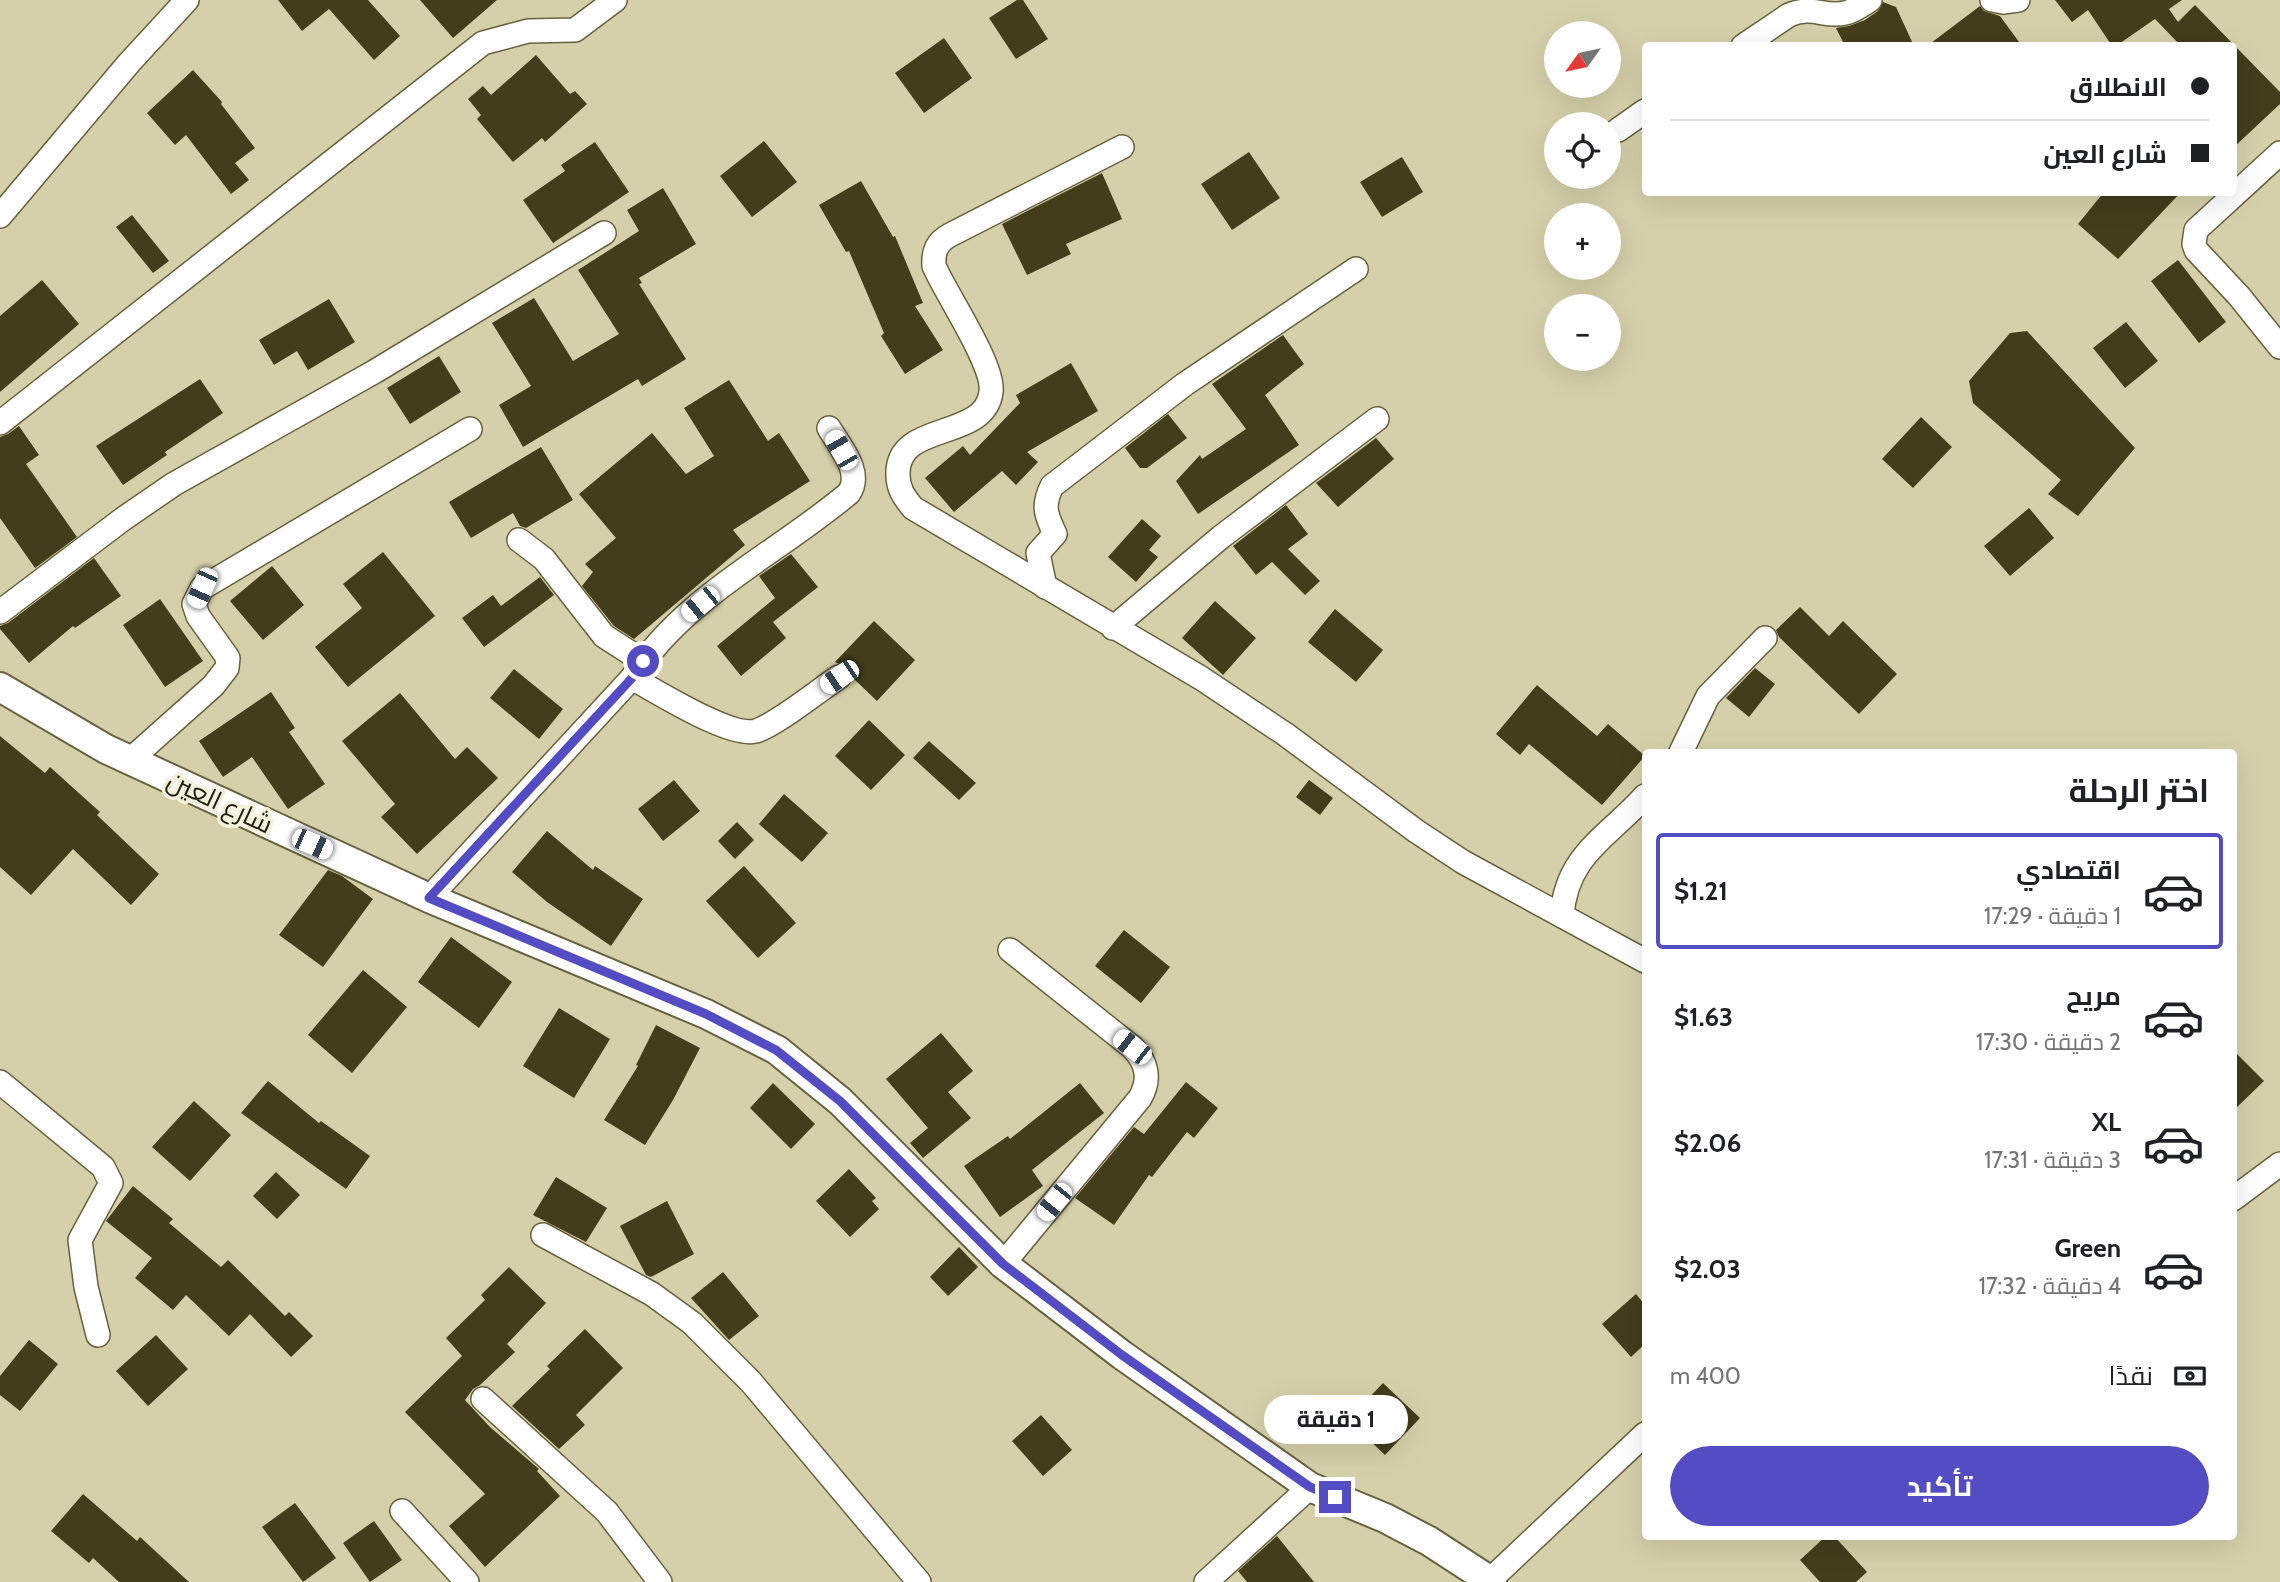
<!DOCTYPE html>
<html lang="ar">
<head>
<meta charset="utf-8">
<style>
	body { margin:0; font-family:Cabin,Cairo,sans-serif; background:#f2f2f2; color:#202124; direction:rtl; height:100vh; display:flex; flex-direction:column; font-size:26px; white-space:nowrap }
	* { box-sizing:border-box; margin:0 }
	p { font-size:23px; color:#757577 }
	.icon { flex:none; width:38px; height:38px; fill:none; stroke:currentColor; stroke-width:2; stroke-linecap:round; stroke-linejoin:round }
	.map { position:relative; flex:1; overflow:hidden; direction:ltr }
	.drawer { position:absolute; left:1642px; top:749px; width:595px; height:791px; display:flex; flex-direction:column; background:#fff; border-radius:7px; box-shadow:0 7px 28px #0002; direction:rtl }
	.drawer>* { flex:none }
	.top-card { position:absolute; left:1642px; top:42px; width:595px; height:154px; border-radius:7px; box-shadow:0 7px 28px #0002; direction:rtl; display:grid; align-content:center; height:154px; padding:0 28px; background:#fff }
	.needle { width:46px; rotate:237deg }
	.tools { position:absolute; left:1544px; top:21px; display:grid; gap:14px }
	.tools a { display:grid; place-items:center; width:77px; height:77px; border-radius:50%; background:#fff; box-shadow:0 7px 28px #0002; font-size:35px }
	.end { position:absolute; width:32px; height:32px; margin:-16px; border:9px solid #544cc3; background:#fff; box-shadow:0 0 0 4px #fff }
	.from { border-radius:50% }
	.bubble { position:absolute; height:49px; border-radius:24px; background:#fff; box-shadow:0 7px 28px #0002; font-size:23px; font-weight:700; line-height:49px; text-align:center; direction:rtl }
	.car { position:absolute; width:21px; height:42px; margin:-21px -10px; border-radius:9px; box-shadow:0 0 5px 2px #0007; background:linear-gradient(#fff 24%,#345 0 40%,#fff 0 76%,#345 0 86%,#fff 0) }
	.top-card b { display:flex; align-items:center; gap:24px; height:66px; font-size:26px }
	.top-card b+b { border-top:2px solid #e0e0e0 }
	.top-card i { width:18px; height:18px; background:#202124 }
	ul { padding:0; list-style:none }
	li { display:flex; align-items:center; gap:21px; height:116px; margin:0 14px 10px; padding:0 14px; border:4px solid transparent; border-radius:7px }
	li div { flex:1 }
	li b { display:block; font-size:26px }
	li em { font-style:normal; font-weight:700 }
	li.current { border-color:#544cc3 }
	li>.icon { width:63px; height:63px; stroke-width:1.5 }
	h2 { padding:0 28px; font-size:32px; line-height:84px }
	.pay { display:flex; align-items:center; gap:18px; height:77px; padding:0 28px; font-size:26px }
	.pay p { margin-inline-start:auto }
	.button { display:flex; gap:14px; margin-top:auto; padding:14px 28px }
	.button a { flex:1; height:80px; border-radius:42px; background:#544cc3; color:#fff; font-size:28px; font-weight:700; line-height:80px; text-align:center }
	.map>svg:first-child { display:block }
	.building { fill:#433d1b }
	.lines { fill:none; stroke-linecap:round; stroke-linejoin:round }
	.minor-casing { stroke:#67613f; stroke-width:26 }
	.tertiary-casing { stroke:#67613f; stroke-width:32 }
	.minor { stroke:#fff; stroke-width:23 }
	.tertiary { stroke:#fff; stroke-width:28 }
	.route { stroke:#544cc3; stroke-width:9 }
	.labels { text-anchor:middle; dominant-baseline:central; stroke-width:7; stroke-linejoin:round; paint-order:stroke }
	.street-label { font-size:26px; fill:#1f1d0e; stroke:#f3f0dd }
</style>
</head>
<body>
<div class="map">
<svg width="2280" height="1582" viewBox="0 0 2280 1582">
	<rect width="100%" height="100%" fill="#d6d0aa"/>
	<g class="building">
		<path d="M278,0H368L400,36L374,60L329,9L302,31Z"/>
		<path d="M420,0H497L453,38Z"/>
		<path d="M1017,0H1023L1048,39L1016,59L989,18Z"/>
		<path d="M2055,0H2182L2169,9L2178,22L2195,5L2280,92V104L2233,148V46H2181L2155,19L2116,46H2112L2088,10L2072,22Z"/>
		<path d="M1883,2L1896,7L1914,46H1845L1836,28L1849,26L1865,20L1878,11Z"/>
		<path d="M1980,6L1984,11L2000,16L2022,46H1927Z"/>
		<path d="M944,38L972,78L924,113L895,73Z"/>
		<path d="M536,55L570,94L575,91L587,104L545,142L542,138L513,162L477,119L481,115L468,99L483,86L491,95Z"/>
		<path d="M193,70L222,102L221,104L255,148L235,163L249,180L231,194L186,135L175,145L147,113Z"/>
		<path d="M764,141L797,182L752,217L720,176Z"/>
		<path d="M595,142L629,192L553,243L523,200L565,171L561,165Z"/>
		<path d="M1249,152L1280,198L1232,230L1201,184Z"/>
		<path d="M1402,157L1423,192L1382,217L1360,182Z"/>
		<path d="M1102,173L1122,219L1066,244L1071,254L1027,275L1002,224Z"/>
		<path d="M861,181L893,237L895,236L923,303L915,306L943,350L905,374L881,336L884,333L849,251L846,252L819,205Z"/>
		<path d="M663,188L696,244L639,278L642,283L639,284L686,359L642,386L638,379L523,447L499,405L531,386L492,323L534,298L573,361L619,334L578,270L639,231L627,210Z"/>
		<path d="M2104,192H2181L2118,259L2078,224Z"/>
		<path d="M132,215L169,261L153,273L116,227Z"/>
		<path d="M2178,260L2226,322L2199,343L2151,281Z"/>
		<path d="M42,280L79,324L0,392V316Z"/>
		<path d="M329,299L355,342L308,370L297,351L274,365L259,340Z"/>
		<path d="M2126,322L2158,361L2125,388L2093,348Z"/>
		<path d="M2027,331L2135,448L2078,516L2048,494L2061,480L1973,403L1969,381L2010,333Z"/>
		<path d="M1283,335L1304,364L1265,395L1299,445L1198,514L1176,481L1200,455L1202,459L1246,429L1212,384Z"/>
		<path d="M439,356L461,392L410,424L387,388Z"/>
		<path d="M1071,363L1098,411L1027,452L1038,462L1016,485L1002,471L954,512L925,478L963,446L970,455L1020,403L1016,395Z"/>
		<path d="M200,379L223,413L165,452L167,455L123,485L96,446Z"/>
		<path d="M729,380L768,441L779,433L810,481L733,530L745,545L634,639L614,626L582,586L593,572L585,564L616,538L579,494L652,433L686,474L714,456L684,408Z"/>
		<path d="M1168,414L1187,438L1147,468H1140L1125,448Z"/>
		<path d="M1921,417L1952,447L1913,488L1882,459Z"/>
		<path d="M19,426L39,455L26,464L77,537L35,568L0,518V437L8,434Z"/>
		<path d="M1376,438L1394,459L1338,507L1316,483Z"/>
		<path d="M541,447L573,500L526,528L520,526L513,513L471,538L449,502Z"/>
		<path d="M1286,505L1308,534L1288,549L1320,581L1305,595L1272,562L1256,575L1233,546Z"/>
		<path d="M2029,508L2054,538L2010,576L1984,546Z"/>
		<path d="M1142,519L1161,536L1149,550L1158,557L1136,582L1108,557Z"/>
		<path d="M383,552L435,616L348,687L315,647L362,608L343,584Z"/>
		<path d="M791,554L818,587L773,622L786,638L741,676L717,646L775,598L759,576Z"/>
		<path d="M94,558L121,596L75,628L73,626L29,663L0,629V626L8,623Z"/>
		<path d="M272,566L304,605L263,640L230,601Z"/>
		<path d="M540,577L554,595L484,647L462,618L493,595L501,606Z"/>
		<path d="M160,599L203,661L165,687L123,625Z"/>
		<path d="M1215,601L1256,638L1223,675L1182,638Z"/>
		<path d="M1800,607L1829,636L1843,621L1897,674L1859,714L1779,637L1776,630Z"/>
		<path d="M1335,609L1383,650L1356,682L1308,642Z"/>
		<path d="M874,621L915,660L877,701L853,678L850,669L835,662Z"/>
		<path d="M1755,668L1775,684L1749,717L1726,698Z"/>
		<path d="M514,669L563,709L539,739L490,698Z"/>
		<path d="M1537,685L1597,736L1608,724L1645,756L1602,805L1529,744L1520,755L1496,734Z"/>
		<path d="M271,692L295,728L289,732L325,784L288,809L252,757L223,777L199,741Z"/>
		<path d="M400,693L455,759L467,747L498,778L417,854L381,817L395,804L342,741Z"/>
		<path d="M869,720L905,755L871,790L835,756Z"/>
		<path d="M0,736L45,773L50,767L100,812L97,815L159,874L131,905L73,849L31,895L0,867Z"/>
		<path d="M929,741L976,783L959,800L913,758Z"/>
		<path d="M674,780L700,811L663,841L638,809Z"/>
		<path d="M1309,780L1333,798L1320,815L1296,797Z"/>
		<path d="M784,794L828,833L802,862L759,824Z"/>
		<path d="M737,822L754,840L735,859L718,841Z"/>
		<path d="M547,831L593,870L595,866L643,899L611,946L547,902L512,872Z"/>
		<path d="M744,866L796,923L758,958L706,901Z"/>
		<path d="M328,870L342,876L373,899L323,967L279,935Z"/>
		<path d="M1124,930L1170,967L1141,1003L1095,966Z"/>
		<path d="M451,937L512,982L479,1028L418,982Z"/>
		<path d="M363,970L407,1007L352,1073L308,1035Z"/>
		<path d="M559,1008L610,1039L574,1098L523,1066Z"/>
		<path d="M656,1025L700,1048L673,1100L645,1145L604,1120L638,1066L636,1065Z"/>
		<path d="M941,1033L973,1071L948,1092L971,1118L923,1158L910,1143L928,1128L886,1079Z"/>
		<path d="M2233,1050L2264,1081L2233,1111Z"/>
		<path d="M268,1081L319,1123L321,1121L370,1156L346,1189L241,1113Z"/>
		<path d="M1186,1082L1218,1108L1194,1138L1187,1132L1152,1177L1149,1175L1114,1225L1075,1198L1134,1127L1144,1134Z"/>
		<path d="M773,1083L815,1124L791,1149L750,1108Z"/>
		<path d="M1080,1083L1104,1113L1032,1170L1043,1186L1000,1217L964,1166L1008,1136L1010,1139Z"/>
		<path d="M194,1101L231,1135L190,1181L152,1147Z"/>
		<path d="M849,1169L876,1198L872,1201L879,1209L850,1237L816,1201Z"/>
		<path d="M276,1172L300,1195L277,1219L253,1196Z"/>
		<path d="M556,1177L607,1208L586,1242L533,1215Z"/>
		<path d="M133,1186L173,1219L169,1223L221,1267L228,1260L285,1316L289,1312L313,1336L291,1357L250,1314L229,1336L186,1295L173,1310L135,1278L152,1258L106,1221Z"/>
		<path d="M667,1201L694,1254L651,1277L646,1275L620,1226Z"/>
		<path d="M959,1247L978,1267L948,1296L930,1277Z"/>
		<path d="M509,1267L546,1303L507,1344L515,1352L480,1385L473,1389L465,1400L490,1427L539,1469L537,1471L560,1496L485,1567L449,1526L485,1494L405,1412L462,1356L446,1338L485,1300L481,1295Z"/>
		<path d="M723,1272L759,1316L729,1340L691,1298Z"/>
		<path d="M1636,1294L1645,1305V1344L1631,1357L1602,1324Z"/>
		<path d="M585,1329L623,1368L576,1415L585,1425L559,1449L512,1406L550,1369L547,1366Z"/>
		<path d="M156,1335L188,1369L148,1406L116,1371Z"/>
		<path d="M29,1340L58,1364L20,1411L0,1395V1376Z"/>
		<path d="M1383,1383L1420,1418L1385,1455L1348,1420Z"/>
		<path d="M1041,1415L1072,1450L1043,1476L1012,1441Z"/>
		<path d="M83,1494L137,1541L140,1537L189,1582H119L93,1558L89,1563L51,1531Z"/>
		<path d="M295,1503L336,1558L303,1582L262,1527Z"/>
		<path d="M374,1521L402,1560L370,1582L343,1543Z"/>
		<path d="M1277,1536L1314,1582H1247L1238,1571Z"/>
		<path d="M1826,1536H1834L1867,1572L1856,1582H1820L1800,1560Z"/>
	</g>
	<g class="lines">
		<g class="minor-casing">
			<g id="minor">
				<path d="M1992,0L2003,2L2018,0"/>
				<path d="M1743,46L1789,15C1813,5 1824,18 1845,13C1854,11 1862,5 1870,0"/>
				<path d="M1618,130L1645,111"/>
				<path d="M1122,147L950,235C937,242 933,251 934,266C946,294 995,366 991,392C985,442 896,420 898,475C898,489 904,497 913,508L1201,678L1285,734L1416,831L1463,862L1645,961"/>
				<path d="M2280,153L2196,230L2194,244L2196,250L2239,296L2280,347"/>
				<path d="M0,216L129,63L187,0"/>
				<path d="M0,423L483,43L528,31L575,30L615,0"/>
				<path d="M519,540L544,559L604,636L643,661"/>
				<path d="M1045,587L1038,553L1055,534C1046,515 1042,506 1052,486L1185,384L1356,269"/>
				<path d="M0,612L123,519L174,484L374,372L604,233"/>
				<path d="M1113,628L1221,537L1377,419"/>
				<path d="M632,678C658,692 730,738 756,731C776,725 819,690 839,677"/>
				<path d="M1681,752L1708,696L1765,638"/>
				<path d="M130,760L213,686L227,668L228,658L198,616L194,604L202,588L470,429"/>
				<path d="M429,898L632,678C684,596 777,554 849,493C863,472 840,447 829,428"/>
				<path d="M1562,916C1566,855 1607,838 1645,796"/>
				<path d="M0,1082L103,1167L111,1183L80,1240L86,1287L98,1335"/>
				<path d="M2233,1199L2280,1164"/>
				<path d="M543,1235L652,1294L692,1323L751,1382L919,1582"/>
				<path d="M1003,1264L1140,1098C1151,1079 1147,1062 1132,1047L1010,950"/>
				<path d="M483,1399L607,1512L660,1582"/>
				<path d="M402,1511L467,1582"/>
				<path d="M1490,1580L1645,1434"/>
				<path d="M1206,1582L1310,1487"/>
			</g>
		</g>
		<g class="tertiary-casing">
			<path id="tertiary" d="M0,687L106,749L171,779L429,898L706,1014L777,1050L840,1101L1003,1264L1122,1355L1310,1487L1385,1518L1429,1541L1492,1582"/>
		</g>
		<use href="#minor" class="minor"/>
		<use href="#tertiary" class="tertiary"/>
	</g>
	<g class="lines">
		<path class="route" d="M643,661L632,678L429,898L706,1014L776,1050L840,1101L1003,1264L1122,1355L1310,1487L1335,1497"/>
	</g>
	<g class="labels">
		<g class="street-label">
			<text transform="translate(220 802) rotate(25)">شارع العين</text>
		</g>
	</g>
</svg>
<div class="tools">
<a><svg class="needle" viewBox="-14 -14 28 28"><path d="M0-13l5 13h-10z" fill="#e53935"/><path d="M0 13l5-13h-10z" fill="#757577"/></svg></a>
<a><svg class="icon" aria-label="locate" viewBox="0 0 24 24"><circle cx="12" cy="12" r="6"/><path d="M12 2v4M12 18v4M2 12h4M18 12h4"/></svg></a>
<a>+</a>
<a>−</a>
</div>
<i class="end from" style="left:643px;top:661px"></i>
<i class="end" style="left:1335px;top:1497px"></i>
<div class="bubble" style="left:1264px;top:1395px;width:144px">1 دقيقة</div>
<i class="car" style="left:841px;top:450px;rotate:330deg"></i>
<i class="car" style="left:202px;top:588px;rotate:204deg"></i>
<i class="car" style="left:700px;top:604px;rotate:231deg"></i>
<i class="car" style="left:839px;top:677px;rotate:236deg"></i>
<i class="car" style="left:312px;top:844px;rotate:114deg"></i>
<i class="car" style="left:1132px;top:1047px;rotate:308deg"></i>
<i class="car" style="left:1054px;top:1202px;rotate:219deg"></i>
<div class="top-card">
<b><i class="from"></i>الانطلاق</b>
<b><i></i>شارع العين</b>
</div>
<section class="drawer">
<h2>اختر الرحلة</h2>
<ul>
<li class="current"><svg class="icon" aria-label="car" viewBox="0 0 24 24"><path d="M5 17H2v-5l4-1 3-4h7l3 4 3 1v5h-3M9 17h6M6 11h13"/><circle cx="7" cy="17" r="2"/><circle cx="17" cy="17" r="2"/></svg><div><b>اقتصادي</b><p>1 دقيقة · 17:29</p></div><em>$1.21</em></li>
<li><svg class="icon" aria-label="car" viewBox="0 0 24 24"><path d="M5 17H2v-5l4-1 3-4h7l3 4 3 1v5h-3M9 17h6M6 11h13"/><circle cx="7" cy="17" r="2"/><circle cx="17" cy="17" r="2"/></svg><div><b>مريح</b><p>2 دقيقة · 17:30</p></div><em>$1.63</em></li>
<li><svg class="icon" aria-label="car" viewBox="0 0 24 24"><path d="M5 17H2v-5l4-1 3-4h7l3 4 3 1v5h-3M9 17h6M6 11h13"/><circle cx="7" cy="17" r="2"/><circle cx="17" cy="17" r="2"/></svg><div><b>XL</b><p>3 دقيقة · 17:31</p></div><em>$2.06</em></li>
<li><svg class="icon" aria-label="car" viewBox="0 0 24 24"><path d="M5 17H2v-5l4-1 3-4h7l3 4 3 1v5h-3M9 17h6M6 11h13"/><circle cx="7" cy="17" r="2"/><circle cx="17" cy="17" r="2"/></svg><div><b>Green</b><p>4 دقيقة · 17:32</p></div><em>$2.03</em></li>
</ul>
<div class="pay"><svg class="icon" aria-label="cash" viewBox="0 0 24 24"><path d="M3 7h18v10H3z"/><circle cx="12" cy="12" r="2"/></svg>نقدًا<p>400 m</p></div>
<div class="button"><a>تأكيد</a></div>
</section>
</div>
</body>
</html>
